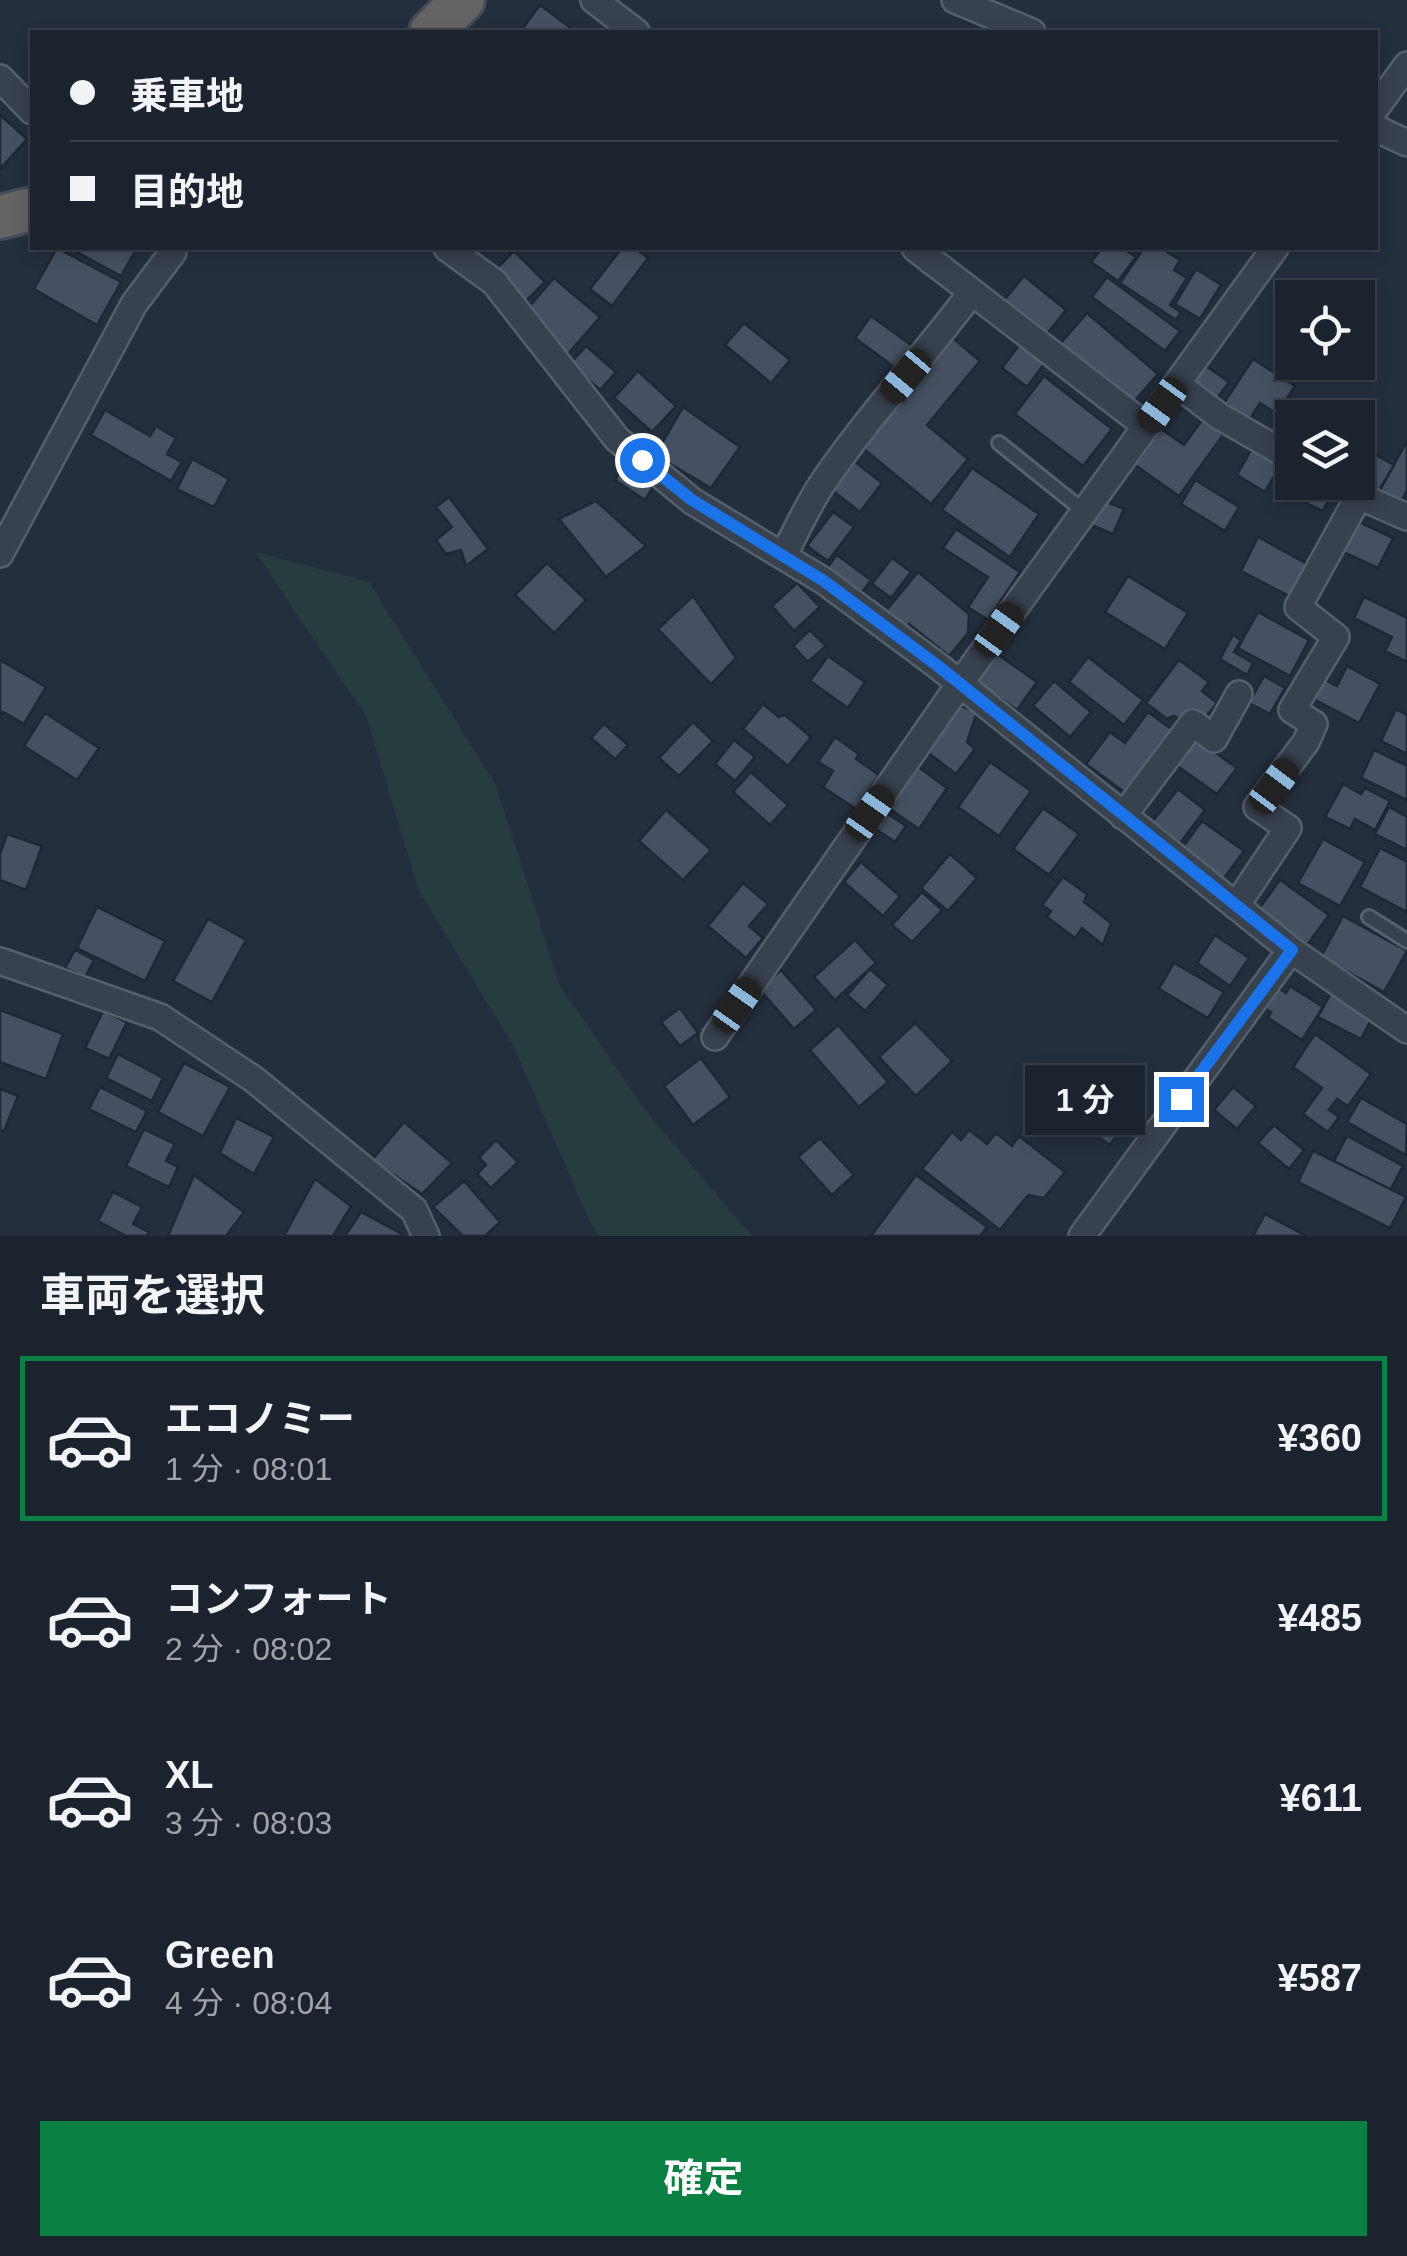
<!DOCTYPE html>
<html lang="ja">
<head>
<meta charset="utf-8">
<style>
	body { margin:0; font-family:Helvetica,"Noto Sans JP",sans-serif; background:#242b36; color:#f1f3f6; height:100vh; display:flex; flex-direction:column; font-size:38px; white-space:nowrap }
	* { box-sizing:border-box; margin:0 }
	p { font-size:32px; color:#a0a4aa }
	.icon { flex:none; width:55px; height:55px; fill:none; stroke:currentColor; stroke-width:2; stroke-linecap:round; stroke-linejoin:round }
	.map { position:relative; height:1236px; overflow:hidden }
	.drawer { display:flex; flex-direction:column; background:#1b232e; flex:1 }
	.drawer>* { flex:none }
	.hud { position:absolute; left:30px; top:30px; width:1348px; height:220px; border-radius:0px; box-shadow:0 5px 15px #0003,0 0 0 2px #39404a; display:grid; align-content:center; height:220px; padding:0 40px; background:#1b232e }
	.controls { position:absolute; left:1275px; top:280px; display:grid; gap:20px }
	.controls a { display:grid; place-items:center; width:100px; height:100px; border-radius:0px; background:#1b232e; box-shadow:0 5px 15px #0003,0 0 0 2px #39404a; font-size:50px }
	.end { position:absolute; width:45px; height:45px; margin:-22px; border:12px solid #1a73e8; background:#fff; box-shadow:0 0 0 5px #fff }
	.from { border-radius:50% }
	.bubble { position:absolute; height:70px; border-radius:0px; background:#1b232e; box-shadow:0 5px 15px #0003,0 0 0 2px #39404a; font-size:32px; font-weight:700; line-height:70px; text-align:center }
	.car { position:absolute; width:30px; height:60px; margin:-30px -15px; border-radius:12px; box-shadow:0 0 8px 2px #0007; background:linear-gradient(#222 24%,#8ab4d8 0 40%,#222 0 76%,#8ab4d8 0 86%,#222 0) }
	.hud b { display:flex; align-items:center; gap:35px; height:95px; font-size:38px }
	.hud b+b { border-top:2px solid #39404a }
	.hud i { width:25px; height:25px; background:#f1f3f6 }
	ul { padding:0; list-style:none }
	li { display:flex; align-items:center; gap:30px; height:165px; margin:0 20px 15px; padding:0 20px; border:5px solid transparent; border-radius:0px }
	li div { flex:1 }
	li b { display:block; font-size:38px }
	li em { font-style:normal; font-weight:700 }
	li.current { border-color:#0b8043 }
	li>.icon { width:90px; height:90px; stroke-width:1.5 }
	h2 { padding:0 40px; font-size:45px; line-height:120px }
	.button { display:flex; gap:20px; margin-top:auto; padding:20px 40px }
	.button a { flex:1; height:115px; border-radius:0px; background:#0b8043; color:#fff; font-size:40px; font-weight:700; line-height:115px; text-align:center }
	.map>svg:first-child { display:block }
	.green { fill:#263c3f }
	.building { fill:#455162; stroke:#1f2835; stroke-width:2.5 }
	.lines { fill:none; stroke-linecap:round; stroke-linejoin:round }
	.service-casing { stroke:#565f6c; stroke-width:18 }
	.minor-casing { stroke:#565f6c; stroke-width:30 }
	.trunk-casing { stroke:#434c59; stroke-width:48 }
	.service { stroke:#38414e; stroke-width:12 }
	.minor { stroke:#38414e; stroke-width:25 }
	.trunk { stroke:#656462; stroke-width:42 }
	.route { stroke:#1a73e8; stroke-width:12 }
</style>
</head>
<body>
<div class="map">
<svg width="1407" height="1236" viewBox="0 0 1407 1236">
	<rect width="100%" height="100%" fill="#242f3e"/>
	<path class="green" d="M256,552L369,582L496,785L560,986L649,1115L752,1236H599L589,1220L513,1045L419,891L366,715L294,611Z"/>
	<g class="building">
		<path d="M540,5L576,32H520Z"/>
		<path d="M0,115L27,139L0,169Z"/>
		<path d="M57,248L121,282L97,325L34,289Z"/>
		<path d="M75,248H137L121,276L73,250Z"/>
		<path d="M622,248H635L648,258L612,306L590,289Z"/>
		<path d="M1102,248H1122L1136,257L1118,281L1091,262Z"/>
		<path d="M1144,248H1161L1180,260L1174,270L1187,278L1170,305L1181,312L1176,320L1120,283Z"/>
		<path d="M514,251L545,282L524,303L493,272Z"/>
		<path d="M1196,269L1221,285L1200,319L1175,304Z"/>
		<path d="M1024,276L1066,310L1042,340L1000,305Z"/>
		<path d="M1107,277L1180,331L1165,351L1092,297Z"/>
		<path d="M554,278L600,317L568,354L522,315Z"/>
		<path d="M1087,313L1158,374L1131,405L1060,344Z"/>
		<path d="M871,316L918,350L901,372L855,338Z"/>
		<path d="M744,323L790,360L771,383L725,345Z"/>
		<path d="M949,335L980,361L927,425L968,459L931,504L859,445Z"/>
		<path d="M1019,345L1044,364L1027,387L1002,368Z"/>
		<path d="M586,346L616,372L600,390L570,364Z"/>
		<path d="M1253,359L1295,386L1277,414L1260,403L1250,419L1224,403Z"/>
		<path d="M1200,362L1229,382L1216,400L1187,380Z"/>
		<path d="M638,371L676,406L652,432L614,398Z"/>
		<path d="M1044,376L1112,429L1083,466L1015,414Z"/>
		<path d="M683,407L740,447L711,488L655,455Z"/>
		<path d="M105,410L150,436L156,426L176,438L167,454L182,462L171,481L91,435Z"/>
		<path d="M1202,420L1223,435L1179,496L1135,465L1161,429L1184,445Z"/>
		<path d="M1358,424L1373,432L1358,459Z"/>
		<path d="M1407,441V490L1401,502L1380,490Z"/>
		<path d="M1251,450L1280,466L1265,492L1237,475Z"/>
		<path d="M1376,455L1394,465L1377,494L1359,485Z"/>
		<path d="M192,459L229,479L214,507L177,489Z"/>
		<path d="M854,461L882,483L860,512L832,490Z"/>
		<path d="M626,462L657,481L645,500L615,480Z"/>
		<path d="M972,468L1039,514L1010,557L942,510Z"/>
		<path d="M1195,480L1239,507L1225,531L1181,504Z"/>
		<path d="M1303,482H1320L1334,490L1323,511L1295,497Z"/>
		<path d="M449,497L488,549L466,566L461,550L446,554L436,540L452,527L436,507Z"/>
		<path d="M1099,499L1124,509L1113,534L1079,520Z"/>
		<path d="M596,501L646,546L606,577L559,519Z"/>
		<path d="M833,512L854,527L828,561L807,546Z"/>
		<path d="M1355,520L1393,538L1378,568L1341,551Z"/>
		<path d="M956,529L1020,572L988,620L968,607L988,577L943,548Z"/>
		<path d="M1258,537L1311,566L1293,598L1241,571Z"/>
		<path d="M837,555L871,580L857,599L823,573Z"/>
		<path d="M892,558L911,572L891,598L872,584Z"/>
		<path d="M547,563L586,600L554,633L515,595Z"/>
		<path d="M918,572L969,614L968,633L949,656L909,624L900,635L880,618Z"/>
		<path d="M1128,576L1188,613L1165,649L1105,612Z"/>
		<path d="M797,583L820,607L794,631L772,606Z"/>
		<path d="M693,596L736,658L711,684L658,629Z"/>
		<path d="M1364,597L1407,618V662L1385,651L1392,637L1354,618Z"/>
		<path d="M1258,612L1309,640L1290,676L1238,648Z"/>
		<path d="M810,630L826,646L808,662L793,646Z"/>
		<path d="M1233,635L1241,640L1234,652L1253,663L1247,675L1220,659Z"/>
		<path d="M993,651L1037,682L1017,710L973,679Z"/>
		<path d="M828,656L865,682L848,708L810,681Z"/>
		<path d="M1088,657L1143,700L1124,725L1069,682Z"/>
		<path d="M0,660L46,687L24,724L3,712L0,717Z"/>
		<path d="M1179,660L1209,682L1202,691L1217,703L1204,719L1191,709L1179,719L1174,716L1167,719L1146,703Z"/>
		<path d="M1347,666L1380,684L1359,723L1308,696L1318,676L1337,686Z"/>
		<path d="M1264,676L1285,688L1270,714L1249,703Z"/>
		<path d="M1054,681L1091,712L1070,737L1033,706Z"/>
		<path d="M952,703L977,712L967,742L975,749L956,774L922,748Z"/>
		<path d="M763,704L779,717L785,715L811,737L788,766L743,729Z"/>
		<path d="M1396,709L1407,715V754L1381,741Z"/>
		<path d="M1148,712L1174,731L1127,794L1086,764L1110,732L1125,743Z"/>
		<path d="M45,713L99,748L77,780L24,746Z"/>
		<path d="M693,722L713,741L679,776L659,758Z"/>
		<path d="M604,724L628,745L615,759L591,738Z"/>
		<path d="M835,737L859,754L856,759L879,775L856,809L823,787L833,771L818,762Z"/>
		<path d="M1196,739L1237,768L1217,794L1176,765Z"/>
		<path d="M734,740L755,757L735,781L715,764Z"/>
		<path d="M1374,750L1407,766V800L1361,778Z"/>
		<path d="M990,762L1031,791L999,836L958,807Z"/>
		<path d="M913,763L947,788L919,829L884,805Z"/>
		<path d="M751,772L788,805L770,825L733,792Z"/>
		<path d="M1343,784L1361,794L1365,788L1390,801L1375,830L1355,819L1350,829L1325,817Z"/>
		<path d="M1178,789L1205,810L1180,843L1152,822Z"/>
		<path d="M1389,807L1407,817V850L1375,834Z"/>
		<path d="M1043,808L1079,834L1049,875L1013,849Z"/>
		<path d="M881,809L906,826L895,842L870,825Z"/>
		<path d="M666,810L711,850L683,880L639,841Z"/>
		<path d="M1202,821L1244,851L1222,881L1180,851Z"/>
		<path d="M7,834L42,846L26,890L0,880V854Z"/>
		<path d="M1323,839L1365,862L1340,906L1298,883Z"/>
		<path d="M1380,848L1407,862V912L1360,887Z"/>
		<path d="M950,854L977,878L948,911L921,888Z"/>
		<path d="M861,862L900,896L883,916L844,882Z"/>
		<path d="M1063,877L1087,894L1084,902L1111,923L1103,945L1082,928L1075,938L1047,917L1051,911L1042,905Z"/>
		<path d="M1280,880L1329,915L1307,945L1258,910Z"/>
		<path d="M743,883L768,904L749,926L763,938L746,958L708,926Z"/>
		<path d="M922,892L942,910L912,942L892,925Z"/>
		<path d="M97,907L165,941L145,981L77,948Z"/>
		<path d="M1343,916L1407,951L1384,992L1321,957Z"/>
		<path d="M208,919L246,940L212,1002L173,981Z"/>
		<path d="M1215,935L1249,958L1230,986L1197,963Z"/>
		<path d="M855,940L876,963L835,1000L814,977Z"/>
		<path d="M75,950L94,960L85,977L65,968Z"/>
		<path d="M1174,963L1224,992L1208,1018L1159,989Z"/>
		<path d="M870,969L888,985L865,1011L847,995Z"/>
		<path d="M781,970L816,1010L794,1029L759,989Z"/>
		<path d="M1290,986L1323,1007L1302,1040L1268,1018L1271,1012L1264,1008L1277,987L1286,993Z"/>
		<path d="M1331,993L1374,1014L1361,1039L1318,1017Z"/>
		<path d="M680,1008L698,1033L680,1046L661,1022Z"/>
		<path d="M0,1010L63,1034L46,1079L0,1062Z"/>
		<path d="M103,1011L127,1022L109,1059L85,1048Z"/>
		<path d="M915,1023L952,1061L916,1096L879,1057Z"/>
		<path d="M838,1025L888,1082L859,1107L810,1050Z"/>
		<path d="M1315,1034L1371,1074L1348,1106L1337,1099L1329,1110L1339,1117L1328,1132L1303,1114L1322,1088L1293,1067Z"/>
		<path d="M118,1054L163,1078L152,1101L106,1078Z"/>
		<path d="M701,1058L730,1097L693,1125L664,1086Z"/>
		<path d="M184,1063L230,1087L203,1136L158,1112Z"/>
		<path d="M100,1087L147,1111L136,1132L89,1109Z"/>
		<path d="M1233,1087L1256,1106L1237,1129L1214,1110Z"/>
		<path d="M0,1089L18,1096L4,1131L0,1130Z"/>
		<path d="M1080,1089L1125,1126L1109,1145L1064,1108Z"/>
		<path d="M1361,1098L1407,1124L1406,1155L1347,1122Z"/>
		<path d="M236,1118L274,1137L254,1174L220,1153Z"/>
		<path d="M404,1122L452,1163L422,1194L372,1160Z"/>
		<path d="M1274,1125L1304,1150L1289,1169L1258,1143Z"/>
		<path d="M144,1129L175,1144L166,1161L178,1167L169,1187L126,1166Z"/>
		<path d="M969,1130L987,1144L996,1133L1012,1146L1019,1136L1065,1172L1044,1198L1028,1195L1000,1230L922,1169L952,1132L961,1140Z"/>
		<path d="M1347,1136L1403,1166L1390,1190L1334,1161Z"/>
		<path d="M820,1138L854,1175L832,1195L798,1157Z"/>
		<path d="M496,1140L518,1162L491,1188L477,1174L486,1165L479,1157Z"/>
		<path d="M1313,1151L1406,1197L1390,1228L1298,1182Z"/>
		<path d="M194,1175L244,1212L226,1236H168Z"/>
		<path d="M916,1175L987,1227L980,1236H871Z"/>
		<path d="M315,1179L351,1206L333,1236H284Z"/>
		<path d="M464,1181L500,1222L485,1236H463L433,1207Z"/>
		<path d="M113,1192L142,1207L133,1224L149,1232L147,1236H126L98,1221Z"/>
		<path d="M361,1212L402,1234L401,1236H345Z"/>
		<path d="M1265,1214L1306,1236H1253Z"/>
	</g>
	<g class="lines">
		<g class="service-casing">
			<g id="service">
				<path d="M999,443L1085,512"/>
				<path d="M1369,917L1407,941"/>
			</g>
		</g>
		<g class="minor-casing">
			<g id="minor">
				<path d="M594,0L636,32"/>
				<path d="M955,0L1032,32"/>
				<path d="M0,78L32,111"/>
				<path d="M1375,109L1407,65"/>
				<path d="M1375,128L1407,143"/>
				<path d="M447,248L494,282L617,439L692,501L824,581L938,666L1291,950L1407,1030"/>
				<path d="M915,248L1146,426"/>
				<path d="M1177,384L1219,416L1292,458"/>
				<path d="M1336,482L1359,496L1407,517"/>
				<path d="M0,554L134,304L173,252V248"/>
				<path d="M783,556C796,532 808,504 824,481C869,415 924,356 972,292"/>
				<path d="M1123,816L1193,723L1214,739L1239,694"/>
				<path d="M1236,906L1288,828L1257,807L1306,742L1314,724L1292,710L1336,637L1298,607L1359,496"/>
				<path d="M0,961L160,1017L252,1078L414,1210L426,1236"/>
				<path d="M715,1037L959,685L1275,248"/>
				<path d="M1082,1236L1291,950"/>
			</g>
		</g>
		<g class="trunk-casing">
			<g id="trunk">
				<path d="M431,32L463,0"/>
				<path d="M0,217L32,209"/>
			</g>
		</g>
		<use href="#service" class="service"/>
		<use href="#minor" class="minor"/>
		<use href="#trunk" class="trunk"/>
	</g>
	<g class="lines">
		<path class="route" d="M642,460L692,500L824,581L938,666L1292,950L1181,1099"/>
	</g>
</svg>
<div class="controls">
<a><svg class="icon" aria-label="locate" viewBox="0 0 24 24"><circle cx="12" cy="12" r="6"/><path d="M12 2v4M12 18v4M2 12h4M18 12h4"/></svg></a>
<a><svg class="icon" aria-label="layers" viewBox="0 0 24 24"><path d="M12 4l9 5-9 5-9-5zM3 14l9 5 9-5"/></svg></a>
</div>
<i class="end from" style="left:642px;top:460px"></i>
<i class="end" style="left:1181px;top:1099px"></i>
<div class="bubble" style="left:1025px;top:1065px;width:120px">1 分</div>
<i class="car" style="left:906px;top:376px;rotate:220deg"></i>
<i class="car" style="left:1162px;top:405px;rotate:216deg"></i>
<i class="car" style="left:999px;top:630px;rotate:36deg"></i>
<i class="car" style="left:1274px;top:786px;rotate:37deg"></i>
<i class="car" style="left:870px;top:813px;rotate:35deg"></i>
<i class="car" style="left:737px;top:1005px;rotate:35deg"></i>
<div class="hud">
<b><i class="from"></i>乗車地</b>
<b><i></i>目的地</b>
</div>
</div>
<section class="drawer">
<h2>車両を選択</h2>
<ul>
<li class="current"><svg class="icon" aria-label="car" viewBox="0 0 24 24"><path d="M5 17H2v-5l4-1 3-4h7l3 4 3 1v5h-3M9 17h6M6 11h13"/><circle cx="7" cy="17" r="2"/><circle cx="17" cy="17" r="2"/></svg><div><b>エコノミー</b><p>1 分 · 08:01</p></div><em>¥360</em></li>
<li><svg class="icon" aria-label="car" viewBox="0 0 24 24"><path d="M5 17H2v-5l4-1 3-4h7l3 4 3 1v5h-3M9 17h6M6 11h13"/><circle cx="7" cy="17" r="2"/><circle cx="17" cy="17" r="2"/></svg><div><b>コンフォート</b><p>2 分 · 08:02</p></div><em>¥485</em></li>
<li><svg class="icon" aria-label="car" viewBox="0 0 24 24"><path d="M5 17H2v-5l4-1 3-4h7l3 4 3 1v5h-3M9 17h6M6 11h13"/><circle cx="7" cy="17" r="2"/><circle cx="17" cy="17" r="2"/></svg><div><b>XL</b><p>3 分 · 08:03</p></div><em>¥611</em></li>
<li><svg class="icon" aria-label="car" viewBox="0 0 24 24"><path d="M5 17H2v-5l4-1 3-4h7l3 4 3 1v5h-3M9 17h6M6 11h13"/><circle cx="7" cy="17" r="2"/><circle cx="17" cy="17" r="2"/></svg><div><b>Green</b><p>4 分 · 08:04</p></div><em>¥587</em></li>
</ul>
<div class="button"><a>確定</a></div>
</section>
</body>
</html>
